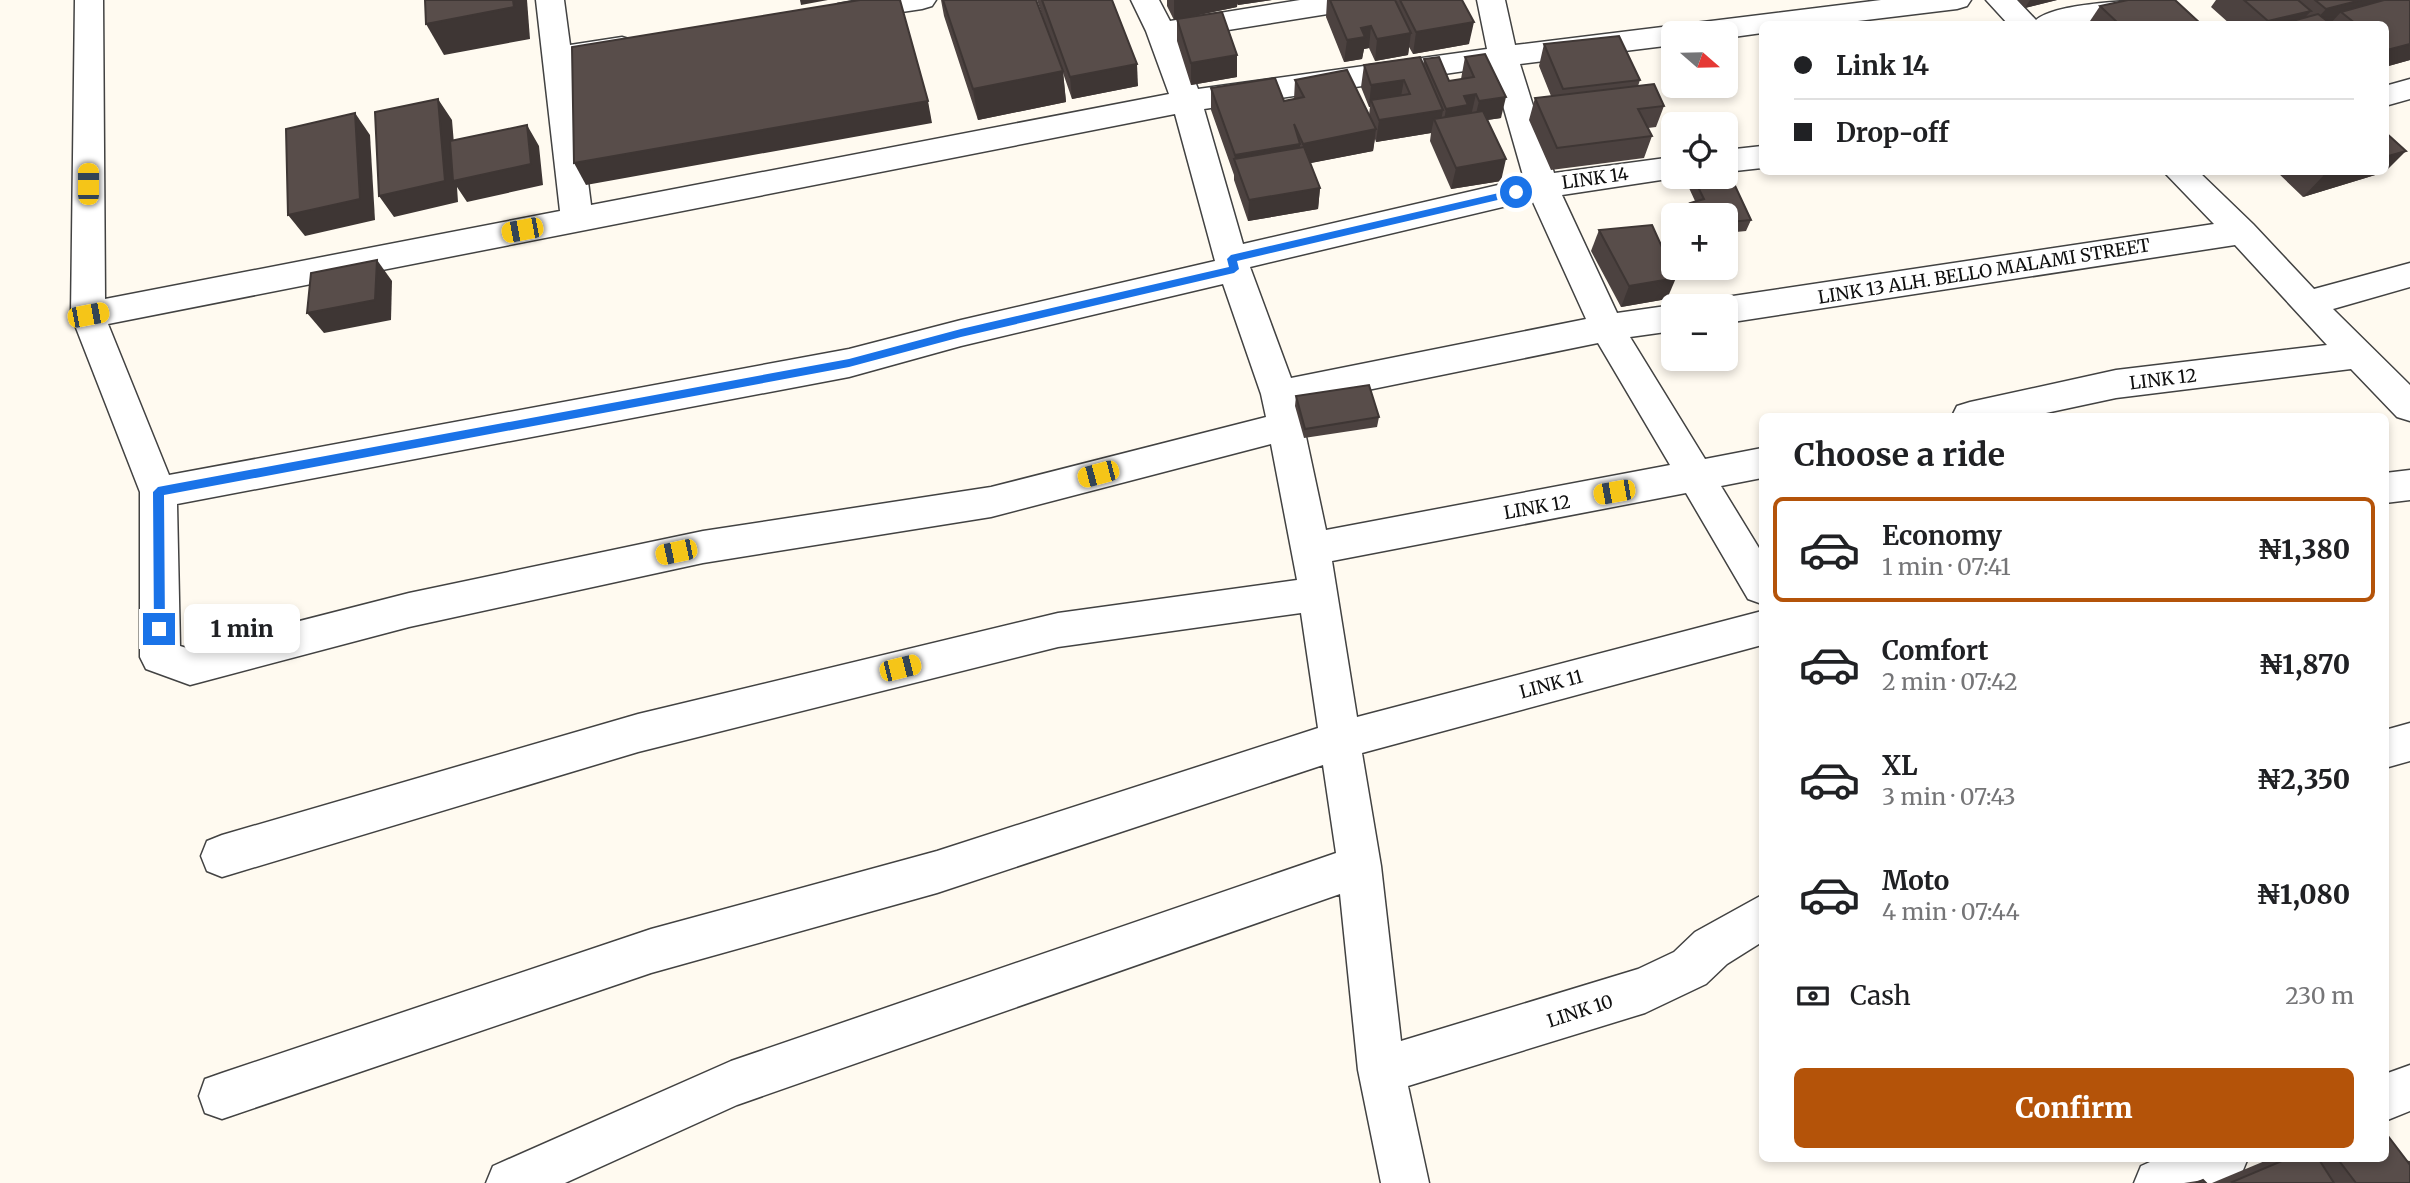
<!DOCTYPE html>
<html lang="en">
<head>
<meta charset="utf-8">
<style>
	body { margin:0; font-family:Merriweather,serif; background:#f6f6f6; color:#202124; height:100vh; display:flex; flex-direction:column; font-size:26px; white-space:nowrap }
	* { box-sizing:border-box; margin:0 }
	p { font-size:23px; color:#757577 }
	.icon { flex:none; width:38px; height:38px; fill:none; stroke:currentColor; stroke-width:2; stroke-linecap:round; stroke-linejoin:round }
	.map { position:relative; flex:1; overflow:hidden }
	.panel { position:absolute; left:1759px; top:413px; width:630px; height:749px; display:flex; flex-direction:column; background:#fff; border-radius:10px; box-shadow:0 4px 10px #0003 }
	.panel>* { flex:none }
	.hud { position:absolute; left:1759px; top:21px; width:630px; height:154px; border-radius:10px; box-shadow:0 4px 10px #0003; display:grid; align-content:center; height:154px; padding:0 35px; background:#fff }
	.needle { width:46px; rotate:110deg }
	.controls { position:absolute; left:1661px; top:21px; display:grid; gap:14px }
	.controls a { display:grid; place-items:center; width:77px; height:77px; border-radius:10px; background:#fff; box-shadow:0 4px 10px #0003; font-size:35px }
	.end { position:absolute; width:32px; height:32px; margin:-16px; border:9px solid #1a73e8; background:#fff; box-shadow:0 0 0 4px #fff }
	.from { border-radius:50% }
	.bubble { position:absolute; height:49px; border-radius:10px; background:#fff; box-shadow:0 4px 10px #0003; font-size:23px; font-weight:800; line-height:49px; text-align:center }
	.car { position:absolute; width:21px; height:42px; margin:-21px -10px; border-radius:9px; box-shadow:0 0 5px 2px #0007; background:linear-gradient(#f5c518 24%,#345 0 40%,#f5c518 0 76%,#345 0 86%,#f5c518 0) }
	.hud b { display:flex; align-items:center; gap:24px; height:66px; font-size:26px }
	.hud b+b { border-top:2px solid #e0e0e0 }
	.hud i { width:18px; height:18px; background:#202124 }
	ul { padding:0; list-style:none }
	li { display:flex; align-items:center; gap:21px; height:105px; margin:0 14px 10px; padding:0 21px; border:4px solid transparent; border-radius:10px }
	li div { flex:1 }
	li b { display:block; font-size:26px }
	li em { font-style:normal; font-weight:800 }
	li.current { border-color:#b45309 }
	li>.icon { width:63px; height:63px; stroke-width:1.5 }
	h2 { padding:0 35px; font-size:32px; line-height:84px }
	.pay { display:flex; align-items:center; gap:18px; height:77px; padding:0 35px; font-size:26px }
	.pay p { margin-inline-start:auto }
	.cta { display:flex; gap:14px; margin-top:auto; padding:14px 35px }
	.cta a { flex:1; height:80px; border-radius:10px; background:#b45309; color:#fff; font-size:28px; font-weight:800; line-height:80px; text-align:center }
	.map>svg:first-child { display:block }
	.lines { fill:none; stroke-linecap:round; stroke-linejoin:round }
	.minor-casing { stroke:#424242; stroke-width:3 }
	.minor { fill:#fff; fill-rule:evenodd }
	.wall { fill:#4c4240 }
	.shaded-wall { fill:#3e3634 }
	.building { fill:#584d4a; stroke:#3e3634; stroke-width:2 }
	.route { fill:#1a73e8 }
	.labels { text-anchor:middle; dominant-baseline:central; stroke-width:7; stroke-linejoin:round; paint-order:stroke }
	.street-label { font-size:18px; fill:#0f0f0f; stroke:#fff }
</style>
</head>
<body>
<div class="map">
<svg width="2410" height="1183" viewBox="0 0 2410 1183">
	<rect width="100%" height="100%" fill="#fffaf0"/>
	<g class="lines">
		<g class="minor-casing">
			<g id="minor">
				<path d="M75,0H103L105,299L560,211L536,0H564L570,45L622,37L632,40L637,47L632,54L573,64L591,205L1169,94L1146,31L1131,0H1159L1170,21L1300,0H1373L1369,6L1359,9L1178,38L1198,89L1487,49L1477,0H1505L1515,45L1881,0H1971L1967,6L1957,9L1833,24H1762V33L1726,38V33H1673V45L1520,64L1554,173L1673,157V177H1681L1562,195L1617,313L1673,305L1677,306H1673V331L1630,337L1705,459L1762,448V478L1721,486L1762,553V604L1748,599L1686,493L1332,561L1357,717L1762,611V645L1362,753L1381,866L1401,1041L1638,969L1674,952L1695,932L1762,895V942L1727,964L1706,984L1645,1013L1408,1086L1429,1183H1381L1358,1070L1340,894L737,1105L565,1183H486L493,1166L731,1061L1336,853L1323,765L937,893L651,973L222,1119L205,1113L199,1096L205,1079L222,1073L651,929L937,851L1318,728L1301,613L1058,647L638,752L222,877L207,871L201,856L207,841L222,835L638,714L1058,613L1297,580L1271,444L991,517L703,563L409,627L190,685L146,669L140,657V492L71,315ZM1492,67L1524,179L1243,244L1204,109ZM1175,114L1215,261L961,320L849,349L169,475L108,324ZM1532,200L1586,319L1291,378L1250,267ZM1223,284L1261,394L1266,417L991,487L703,531L409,593L190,649L180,646L177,504L849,377L961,346ZM1598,343L1670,465L1326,530L1299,404Z"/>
				<path d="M860,0H936L932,6L922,9L848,20L838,18L834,11L838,4Z"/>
				<path d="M1986,0H2017L2036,20C2057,2 2139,0 2168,0L2164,6L2087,24H2008Z"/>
				<path d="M2410,79V99L2385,106V86Z"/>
				<path d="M1762,146V168L1726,172V150Z"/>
				<path d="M2164,172H2199L2253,224L2314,289L2410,263V287L2333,309L2410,385V421L2397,417L2351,369L2116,398L2032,416H1952L1957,406L1970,402L2116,370L2327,345L2235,245L1726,323V306H1711L1714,301L1726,297L2214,224Z"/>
				<path d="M2410,470V500L2385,503V473Z"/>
				<path d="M2410,723V761L2385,768V730Z"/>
				<path d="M2410,1065V1111L2385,1121V1074Z"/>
				<path d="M2159,1158H2248L2241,1175L2221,1183H2134L2141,1166Z"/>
			</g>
		</g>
		<use href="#minor" class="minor"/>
	</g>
	<g class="wall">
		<path d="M941,0H1036L1052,44L1037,0H1112L1138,86L1072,99L1063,73L1066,102L978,120L944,16Z"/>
		<path d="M1167,0H1272L1238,5L1237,4V7L1190,17L1237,77L1191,85L1177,41V20H1174L1167,6Z"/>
		<path d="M1327,0H1462L1469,44L1413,54L1409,47L1408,55L1375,61L1369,48L1364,49L1362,59L1344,62L1326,17Z"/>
		<path d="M2018,0H2057L2025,8Z"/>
		<path d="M2216,0H2410V60L2385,67V24H2230L2211,7Z"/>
		<path d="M2100,6L2201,24H2088Z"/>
		<path d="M1544,44L1640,80L1638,86L1664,106L1656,127L1648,128L1652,136L1644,158L1551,170L1529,120L1535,98L1551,96L1539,66Z"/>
		<path d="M1465,57L1501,118L1487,120L1501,181L1451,189L1430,141L1431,133L1376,142L1375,139L1373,151L1310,163L1320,188L1318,209L1248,221L1234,180V175L1211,110V88L1284,101L1294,99L1295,80L1369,115L1370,107H1369L1361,87L1364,65H1423L1424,59L1449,81L1461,79Z"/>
		<path d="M2406,151L2385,172L2303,197L2277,172H2385Z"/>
		<path d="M1693,177L1751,220L1746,231L1726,233V215H1686L1685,214L1690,203L1695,201L1689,188Z"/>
		<path d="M1599,230L1667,299L1621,307L1591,251Z"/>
		<path d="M1296,396L1379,417L1377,427L1304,438L1295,406Z"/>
		<path d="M2272,1158H2385L2410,1161V1183H2212Z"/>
		<path d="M2203,1180L2196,1183H2184Z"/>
	</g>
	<g class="shaded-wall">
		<path d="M513,0H527L530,39L444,55L426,24Z"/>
		<path d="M800,0H828L801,5Z"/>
		<path d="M1174,0H1238L1237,7L1174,20Z"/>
		<path d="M1238,0H1272L1238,5Z"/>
		<path d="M2030,0H2057L2025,8Z"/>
		<path d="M2361,0H2387L2341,12L2330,24H2312L2326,9Z"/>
		<path d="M2311,11L2299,24H2265L2268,21Z"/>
		<path d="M1474,22L1469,44L1413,54L1416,32Z"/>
		<path d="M1371,26L1369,48L1364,49L1362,59L1344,62L1347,40L1361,28Z"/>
		<path d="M1411,33L1408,55L1375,61L1377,39Z"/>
		<path d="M2410,44V60L2385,67V53L2387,50Z"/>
		<path d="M1237,55V77L1191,85V63Z"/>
		<path d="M1137,64L1138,86L1072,99L1070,77Z"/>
		<path d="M1063,71L1066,102L978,120L973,89Z"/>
		<path d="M1404,80L1400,102L1371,100L1370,107H1369L1371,85Z"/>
		<path d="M1476,94L1471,116L1442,130L1446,109L1464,96Z"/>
		<path d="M1506,97L1501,118L1474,122L1479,101Z"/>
		<path d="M438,99L452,120L457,180L527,125L539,146L543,185L467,202L457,187L458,202L394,217L379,196Z"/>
		<path d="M928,101L932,123L586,185L574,163Z"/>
		<path d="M1443,110L1439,131L1434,119L1431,133L1376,142L1379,120Z"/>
		<path d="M355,113L370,135L375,220L305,236L288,215Z"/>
		<path d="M1376,129L1373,151L1301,165L1303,144Z"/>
		<path d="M1300,144L1299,166L1234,160L1235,155Z"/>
		<path d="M2406,151L2385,172L2303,197L2324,175L2337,172H2385V157Z"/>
		<path d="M1506,159L1501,181L1451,189L1456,168Z"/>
		<path d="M1320,188L1318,209L1248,221L1249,200Z"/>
		<path d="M377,260L392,281L391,320L324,333L307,313Z"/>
		<path d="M1676,278L1667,299L1621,307L1629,286Z"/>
	</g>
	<g class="building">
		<path d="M425,0H513L514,7L426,24Z"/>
		<path d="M860,0H900L928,101L574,163L572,47Z"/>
		<path d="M943,0H1036L1063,71L973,89Z"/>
		<path d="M1042,0H1112L1137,64L1070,77Z"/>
		<path d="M1330,0H1395L1411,33L1377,39L1371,26L1361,28L1365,37L1347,40Z"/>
		<path d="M1400,0H1462L1474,22L1416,32Z"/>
		<path d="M2128,0H2175L2201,24H2119L2100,6Z"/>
		<path d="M2244,0H2298L2311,11L2268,21Z"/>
		<path d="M2315,0H2361L2326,9Z"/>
		<path d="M2384,0H2410V44L2387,50L2385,48V24H2356L2341,12Z"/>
		<path d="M1222,12L1237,55L1191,63L1177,19Z"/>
		<path d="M2318,14L2331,24H2281Z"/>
		<path d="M1619,36L1640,80L1563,89L1544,44Z"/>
		<path d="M1485,54L1506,97L1479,101L1476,94L1464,96L1468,105L1446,109L1424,59L1439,57L1449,81L1474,77L1465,57Z"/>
		<path d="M1420,57L1443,110L1379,120L1371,100L1410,94L1404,80L1371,85L1364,65Z"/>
		<path d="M1347,70L1376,129L1303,144L1294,124L1300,144L1235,155L1211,88L1275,78L1284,101L1304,97L1295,80Z"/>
		<path d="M1654,84L1664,106L1638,109L1652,136L1557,148L1535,98Z"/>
		<path d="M438,99L445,181L379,196L375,112Z"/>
		<path d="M1483,111L1506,159L1456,168L1434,119Z"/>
		<path d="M355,113L360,199L288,215L286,129Z"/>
		<path d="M527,125L531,164L453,181L450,141Z"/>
		<path d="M2385,132L2406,151L2385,157Z"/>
		<path d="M1304,147L1320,188L1249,200L1234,159Z"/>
		<path d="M2320,172H2337L2324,175Z"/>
		<path d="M1726,175H1730L1751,220L1730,222L1726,218V215H1697L1690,203L1704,199L1693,177H1726Z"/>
		<path d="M1652,225L1676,278L1629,286L1599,230Z"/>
		<path d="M377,260L375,300L307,313L311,273Z"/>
		<path d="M1369,385L1379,417L1305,429L1296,396Z"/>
		<path d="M2385,1132L2410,1165V1183H2356L2337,1158H2385Z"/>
		<path d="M2289,1158H2318L2334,1183H2233L2232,1182Z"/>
		<path d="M2203,1180L2206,1183H2196Z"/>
	</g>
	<path class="route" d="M1516,189L1519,190V195L1237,261L1239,269L1234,273L961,337L849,367L164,495L165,629L159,635L154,629L153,492L158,487L849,359L961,329L1229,267L1227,259L1231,255Z"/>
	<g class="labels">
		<g class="street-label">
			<text transform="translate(1595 178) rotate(-8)">LINK 14</text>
			<text transform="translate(1984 271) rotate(-9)">LINK 13 ALH. BELLO MALAMI STREET</text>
			<text transform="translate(2163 379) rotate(-7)">LINK 12</text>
			<text transform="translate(1537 507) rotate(-10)">LINK 12</text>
			<text transform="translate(1551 684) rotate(-15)">LINK 11</text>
			<text transform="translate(1580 1011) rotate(-18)">LINK 10</text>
		</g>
	</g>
</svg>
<div class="controls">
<a><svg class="needle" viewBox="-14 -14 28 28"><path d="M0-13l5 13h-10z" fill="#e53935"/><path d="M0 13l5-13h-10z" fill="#757577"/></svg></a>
<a><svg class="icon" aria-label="locate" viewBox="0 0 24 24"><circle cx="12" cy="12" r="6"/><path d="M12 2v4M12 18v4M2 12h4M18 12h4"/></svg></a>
<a>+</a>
<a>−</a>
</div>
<i class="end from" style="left:1516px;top:192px"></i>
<i class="end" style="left:159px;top:629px"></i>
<div class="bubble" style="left:184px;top:604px;width:116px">1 min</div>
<i class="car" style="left:88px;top:184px;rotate:0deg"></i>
<i class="car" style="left:522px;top:230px;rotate:259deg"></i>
<i class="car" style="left:88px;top:315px;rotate:79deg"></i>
<i class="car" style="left:1098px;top:474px;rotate:255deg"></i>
<i class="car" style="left:1614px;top:492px;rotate:260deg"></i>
<i class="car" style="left:676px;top:552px;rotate:258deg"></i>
<i class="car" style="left:900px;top:668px;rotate:76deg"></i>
<div class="hud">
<b><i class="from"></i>Link 14</b>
<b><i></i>Drop-off</b>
</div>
<section class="panel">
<h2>Choose a ride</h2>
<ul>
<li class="current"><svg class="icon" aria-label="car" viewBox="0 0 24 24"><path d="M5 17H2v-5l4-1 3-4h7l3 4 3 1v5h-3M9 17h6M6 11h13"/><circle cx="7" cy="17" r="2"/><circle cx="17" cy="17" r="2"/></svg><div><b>Economy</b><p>1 min · 07:41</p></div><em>₦1,380</em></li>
<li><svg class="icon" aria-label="car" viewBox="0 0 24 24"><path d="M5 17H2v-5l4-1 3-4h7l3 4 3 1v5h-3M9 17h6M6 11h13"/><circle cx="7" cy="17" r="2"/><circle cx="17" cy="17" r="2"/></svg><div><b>Comfort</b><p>2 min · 07:42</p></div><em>₦1,870</em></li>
<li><svg class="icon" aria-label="car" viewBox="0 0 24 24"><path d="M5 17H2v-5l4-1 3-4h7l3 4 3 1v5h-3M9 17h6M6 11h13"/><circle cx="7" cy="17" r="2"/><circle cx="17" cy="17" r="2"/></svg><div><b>XL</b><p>3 min · 07:43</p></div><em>₦2,350</em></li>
<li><svg class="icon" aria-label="car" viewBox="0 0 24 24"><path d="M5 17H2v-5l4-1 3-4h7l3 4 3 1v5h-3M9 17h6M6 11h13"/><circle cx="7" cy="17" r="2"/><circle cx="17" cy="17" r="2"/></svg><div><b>Moto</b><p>4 min · 07:44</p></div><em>₦1,080</em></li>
</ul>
<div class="pay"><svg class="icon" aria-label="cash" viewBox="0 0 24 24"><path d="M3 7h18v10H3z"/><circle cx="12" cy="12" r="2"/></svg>Cash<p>230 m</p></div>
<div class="cta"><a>Confirm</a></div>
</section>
</div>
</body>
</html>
